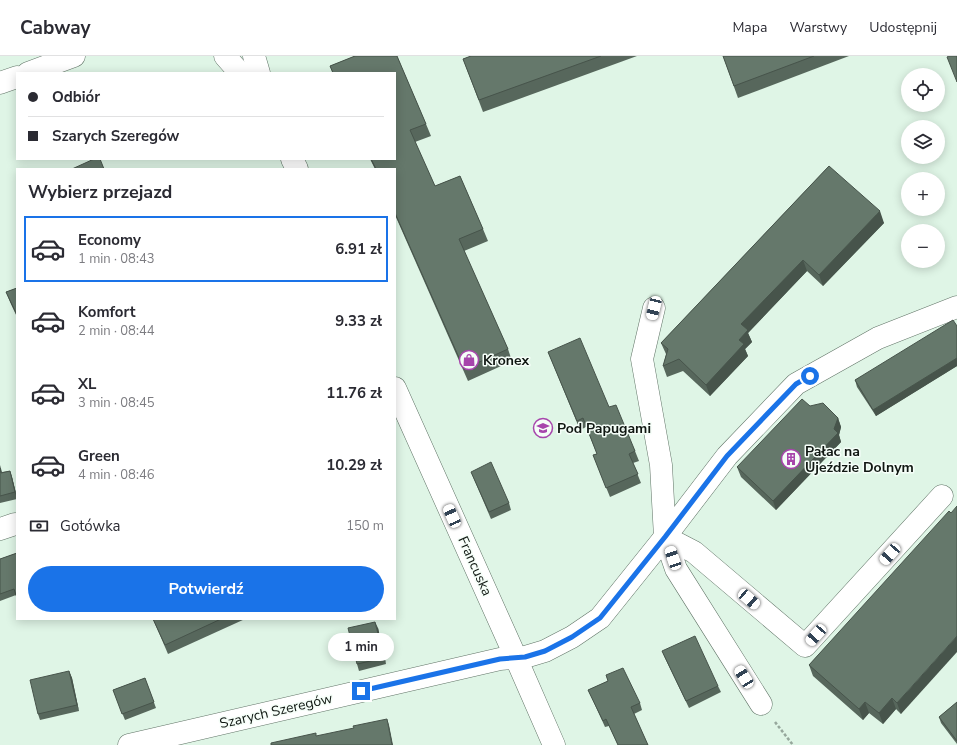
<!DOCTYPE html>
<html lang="pl">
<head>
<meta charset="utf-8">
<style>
	body { margin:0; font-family:"Nunito Sans",sans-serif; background:#f2f2f3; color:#2b2b33; height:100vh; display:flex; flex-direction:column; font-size:15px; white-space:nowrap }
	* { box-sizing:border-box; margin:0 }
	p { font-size:13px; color:#7c7c81 }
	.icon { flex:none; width:22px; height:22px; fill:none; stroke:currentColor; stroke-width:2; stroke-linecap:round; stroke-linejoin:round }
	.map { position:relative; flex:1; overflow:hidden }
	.side { position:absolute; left:16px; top:112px; width:380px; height:452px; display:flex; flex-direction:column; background:#fff; border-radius:0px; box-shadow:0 2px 10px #0003 }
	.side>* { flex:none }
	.banner { position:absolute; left:16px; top:16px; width:380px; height:88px; border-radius:0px; box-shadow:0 2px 10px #0003; display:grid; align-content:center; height:88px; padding:0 12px; background:#fff }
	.fabs { position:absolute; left:901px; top:12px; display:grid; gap:8px }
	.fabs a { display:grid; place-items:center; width:44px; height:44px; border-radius:50%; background:#fff; box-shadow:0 2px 10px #0003; font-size:20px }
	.end { position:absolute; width:18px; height:18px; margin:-9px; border:5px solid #1a73e8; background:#fff; box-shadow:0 0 0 2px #fff }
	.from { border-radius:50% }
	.bubble { position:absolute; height:28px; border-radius:14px; background:#fff; box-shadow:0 2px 10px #0003; font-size:13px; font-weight:700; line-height:28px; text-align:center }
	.car { position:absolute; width:12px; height:24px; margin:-12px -6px; border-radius:5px; box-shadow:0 0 3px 1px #0007; background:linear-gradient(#fff 24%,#345 0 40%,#fff 0 76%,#345 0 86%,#fff 0) }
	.banner b { display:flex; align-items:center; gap:14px; height:38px; font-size:15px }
	.banner b+b { border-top:1px solid #e1e1e2 }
	.banner i { width:10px; height:10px; background:#2b2b33 }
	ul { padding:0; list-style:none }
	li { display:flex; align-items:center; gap:12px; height:66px; margin:0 8px 6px; padding:0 4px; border:2px solid transparent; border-radius:0px }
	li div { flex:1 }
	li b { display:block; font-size:15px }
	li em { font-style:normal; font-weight:700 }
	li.active { border-color:#1a73e8 }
	li>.icon { width:36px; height:36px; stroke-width:1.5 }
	h2 { padding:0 12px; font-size:18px; line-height:48px }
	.pay { display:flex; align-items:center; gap:10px; height:44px; padding:0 12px; font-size:15px }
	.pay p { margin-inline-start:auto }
	.action { display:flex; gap:8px; margin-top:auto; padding:8px 12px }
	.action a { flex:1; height:46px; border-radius:24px; background:#1a73e8; color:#fff; font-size:16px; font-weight:700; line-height:46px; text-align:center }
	header { display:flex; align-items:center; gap:24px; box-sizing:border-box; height:56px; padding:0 20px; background:#fff; border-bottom:1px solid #e1e1e2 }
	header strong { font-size:19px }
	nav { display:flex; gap:22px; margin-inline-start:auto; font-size:14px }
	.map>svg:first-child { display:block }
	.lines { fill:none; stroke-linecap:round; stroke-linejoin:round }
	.minor-casing { stroke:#617467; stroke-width:23 }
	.path { stroke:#96a79c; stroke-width:2.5; stroke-dasharray:3 2; stroke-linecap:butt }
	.minor { stroke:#fff; stroke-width:22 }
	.wall { fill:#57675c }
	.shaded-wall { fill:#47544b }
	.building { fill:#65786b; stroke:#47544b }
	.route { stroke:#1a73e8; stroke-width:5 }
	.labels { text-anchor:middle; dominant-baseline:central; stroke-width:3; stroke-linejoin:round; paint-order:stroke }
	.poi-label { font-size:14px; font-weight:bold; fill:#101712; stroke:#f5fef8; text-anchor:start }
	.street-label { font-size:14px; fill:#101712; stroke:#f5fef8 }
</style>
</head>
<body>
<header>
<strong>Cabway</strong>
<nav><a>Mapa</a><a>Warstwy</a><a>Udostępnij</a></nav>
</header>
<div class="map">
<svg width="957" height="689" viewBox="0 0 957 689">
	<rect width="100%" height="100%" fill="#dff5e6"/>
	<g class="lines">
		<g class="minor-casing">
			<g id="minor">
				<path d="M225,0L240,17"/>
				<path d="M254,0L259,17"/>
				<path d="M28,17L74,0"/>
				<path d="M0,27L17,21"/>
				<path d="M292,103L297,113"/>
				<path d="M654,252L642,303L661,409L665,481"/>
				<path d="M395,332L516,602L554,689"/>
				<path d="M0,473L15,468"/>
				<path d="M665,481L694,496L805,590L942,440"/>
				<path d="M665,481L727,400L796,328L878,282L957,251"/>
				<path d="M129,689L500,603L525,601L545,595L572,581L600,562L665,481L676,513L761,648"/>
			</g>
		</g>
		<path class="path" d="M775,666L793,689"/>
		<use href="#minor" class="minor"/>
	</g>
	<g class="wall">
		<path d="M355,0H397L426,68L431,80L415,86L435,130L460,120L483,173L488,185L464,195L508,293L512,305L468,325L395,159V113H375L370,103H395V17H333L330,10Z"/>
		<path d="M471,0H637L483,56L463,3Z"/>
		<path d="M723,0H849L738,42Z"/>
		<path d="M829,110L884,167L823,230L807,215L748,277L752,286L745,293L748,300L710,340L683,315L667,321L663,310L666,299V298L661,287Z"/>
		<path d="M17,232V261L10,246L6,236Z"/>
		<path d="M957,270V310L876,360L857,331L855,324Z"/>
		<path d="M548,296L609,351L635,395L639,405L633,407L641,427L610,441L593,399L597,398L586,371L580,374Z"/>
		<path d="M810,350L838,362L841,371L839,379L841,386L776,454L741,421L737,411Z"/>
		<path d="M0,409L2,416L10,415L12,421L17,441V443L0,447Z"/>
		<path d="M471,416L509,447L511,454L491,463Z"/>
		<path d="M951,457L901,658L896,653L883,668L869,657L863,664L813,620L809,609Z"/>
		<path d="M17,497L16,539L0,545V503Z"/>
		<path d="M153,563H245L168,598Z"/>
		<path d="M378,572L386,608L359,615L357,608Z"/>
		<path d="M662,595L718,630L721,636L689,652L665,602Z"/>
		<path d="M69,615L72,622L79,655L40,664L38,658Z"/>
		<path d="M606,619L640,647L642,654L634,658L648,689H618L609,670L605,671L591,640L588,634L608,625Z"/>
		<path d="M145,622L156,652L125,664L113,634Z"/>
		<path d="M957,646V688L941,667L939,661Z"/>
	</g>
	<g class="shaded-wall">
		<path d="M880,155L884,167L823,230L819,219Z"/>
		<path d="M803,204L807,215L748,277L752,286L745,293L748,300L710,340L706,329L739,284L741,268Z"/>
		<path d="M957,302V310L876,360L873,354Z"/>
		<path d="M838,362L841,371L839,379L841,386L776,454L773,445Z"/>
		<path d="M10,415L12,421L17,442L15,436Z"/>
		<path d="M375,566L378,572L386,608L384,602Z"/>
		<path d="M957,580V596L901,658L897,647Z"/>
		<path d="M69,615L72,622L79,655L77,649Z"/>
		<path d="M892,642L896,653L883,668L879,657Z"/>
		<path d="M865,646L869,657L863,664L859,653Z"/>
		<path d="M387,663L389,669L393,689H392Z"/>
	</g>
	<g class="building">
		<path d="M355,0H397L426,68L410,74L435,130L460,120L483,173L459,183L508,293L464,313L395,157V113H376L371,103H395V17H333L330,10Z"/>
		<path d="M471,0H601L479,44L463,3Z"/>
		<path d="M723,0H814L734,30Z"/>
		<path d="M949,0H957V26L947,1Z"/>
		<path d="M94,103H100L104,113H72Z"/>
		<path d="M829,110L880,155L819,219L803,204L741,268L748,274L739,284L744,288L706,329L679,303L663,310L668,293L661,287Z"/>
		<path d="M17,232V259L6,236Z"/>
		<path d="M953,264L957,270V302L873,354L855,324Z"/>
		<path d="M580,282L609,351L616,349L635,395L629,398L638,418L606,432L593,399L597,398L583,362L577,365L548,296Z"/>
		<path d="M802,343L810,350L823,347L838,362L834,373L838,377L773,445L737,411Z"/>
		<path d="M491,406L509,447L489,456L471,416Z"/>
		<path d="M0,412L1,417L10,415L15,436L0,440Z"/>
		<path d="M957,450V580L897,647L892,642L879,657L865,646L859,653L809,609L949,455L951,457Z"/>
		<path d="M17,497V542L14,533L0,538V503Z"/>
		<path d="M153,563H221L165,589Z"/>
		<path d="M375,566L384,602L357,608L348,572Z"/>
		<path d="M695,580L718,630L686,645L662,595Z"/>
		<path d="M623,612L640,647L631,651L648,689H618L606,663L603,665L588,634L608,625L606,619Z"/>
		<path d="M69,615L77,649L38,658L30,624Z"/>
		<path d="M145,622L154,646L122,658L113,634Z"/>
		<path d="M957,646V685L939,661Z"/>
		<path d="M387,663L392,689H271V687L316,677V680L354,672L353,670Z"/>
	</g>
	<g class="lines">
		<path class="route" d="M361,635L500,603L525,601L545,595L572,581L600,562L665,481L727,400L796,328L810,320"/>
	</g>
	<defs>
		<g id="shop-ring" transform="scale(1)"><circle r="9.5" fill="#f5fef8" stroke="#a745ac" stroke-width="1.5"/><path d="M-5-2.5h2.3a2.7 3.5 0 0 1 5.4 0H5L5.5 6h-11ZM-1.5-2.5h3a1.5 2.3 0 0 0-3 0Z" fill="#a745ac"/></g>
		<g id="school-ring" transform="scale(1)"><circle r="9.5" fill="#f5fef8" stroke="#a745ac" stroke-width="1.5"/><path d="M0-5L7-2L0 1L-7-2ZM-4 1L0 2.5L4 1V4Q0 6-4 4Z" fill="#a745ac"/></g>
		<g id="building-ring" transform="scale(1)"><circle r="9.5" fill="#f5fef8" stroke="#a745ac" stroke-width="1.5"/><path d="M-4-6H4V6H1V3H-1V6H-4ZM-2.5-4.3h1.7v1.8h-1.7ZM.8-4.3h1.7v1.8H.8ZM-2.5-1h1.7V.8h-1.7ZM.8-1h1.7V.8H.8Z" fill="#a745ac"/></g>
	</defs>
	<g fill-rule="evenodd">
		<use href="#shop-ring" x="469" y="304"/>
		<use href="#school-ring" x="543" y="372"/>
		<use href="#building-ring" x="791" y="403"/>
	</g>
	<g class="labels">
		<g class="poi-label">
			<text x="483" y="304">Kronex</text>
			<text x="557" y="372">Pod Papugami</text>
			<text x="805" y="395">Pałac na<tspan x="805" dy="16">Ujeździe Dolnym</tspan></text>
		</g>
		<g class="street-label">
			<text transform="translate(475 510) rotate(66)">Francuska</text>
			<text transform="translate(276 655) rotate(-13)">Szarych Szeregów</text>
		</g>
	</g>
</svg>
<div class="fabs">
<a><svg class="icon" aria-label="locate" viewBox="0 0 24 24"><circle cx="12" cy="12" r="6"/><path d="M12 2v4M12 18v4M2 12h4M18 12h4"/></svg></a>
<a><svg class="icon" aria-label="layers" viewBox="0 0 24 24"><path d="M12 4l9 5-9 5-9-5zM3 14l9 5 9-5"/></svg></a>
<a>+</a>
<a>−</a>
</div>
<i class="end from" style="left:810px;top:320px"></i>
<i class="end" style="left:361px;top:635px"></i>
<div class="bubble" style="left:328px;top:577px;width:66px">1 min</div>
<i class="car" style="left:654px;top:252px;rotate:194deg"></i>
<i class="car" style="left:452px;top:460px;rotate:336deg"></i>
<i class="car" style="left:890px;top:498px;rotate:222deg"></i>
<i class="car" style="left:673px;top:502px;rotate:341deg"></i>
<i class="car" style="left:749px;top:543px;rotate:131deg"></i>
<i class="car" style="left:816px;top:579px;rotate:222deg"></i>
<i class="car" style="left:744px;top:621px;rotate:328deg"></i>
<div class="banner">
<b><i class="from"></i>Odbiór</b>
<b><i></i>Szarych Szeregów</b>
</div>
<section class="side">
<h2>Wybierz przejazd</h2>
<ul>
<li class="active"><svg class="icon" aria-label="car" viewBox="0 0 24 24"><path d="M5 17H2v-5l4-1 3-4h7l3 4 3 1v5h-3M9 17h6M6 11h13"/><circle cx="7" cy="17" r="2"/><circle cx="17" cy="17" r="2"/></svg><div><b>Economy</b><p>1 min · 08:43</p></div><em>6.91 zł</em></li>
<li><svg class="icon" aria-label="car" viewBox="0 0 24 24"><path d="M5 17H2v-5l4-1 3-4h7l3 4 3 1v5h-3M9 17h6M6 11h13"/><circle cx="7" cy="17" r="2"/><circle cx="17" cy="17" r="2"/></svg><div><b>Komfort</b><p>2 min · 08:44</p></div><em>9.33 zł</em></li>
<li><svg class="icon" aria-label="car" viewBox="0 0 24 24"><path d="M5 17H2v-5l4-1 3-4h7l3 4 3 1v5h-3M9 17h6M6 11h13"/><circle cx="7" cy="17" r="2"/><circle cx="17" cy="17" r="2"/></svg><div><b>XL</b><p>3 min · 08:45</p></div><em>11.76 zł</em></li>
<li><svg class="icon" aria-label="car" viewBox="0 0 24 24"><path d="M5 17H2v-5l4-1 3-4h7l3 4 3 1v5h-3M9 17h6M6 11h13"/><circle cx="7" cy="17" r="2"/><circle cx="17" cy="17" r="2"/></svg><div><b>Green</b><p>4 min · 08:46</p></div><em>10.29 zł</em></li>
</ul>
<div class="pay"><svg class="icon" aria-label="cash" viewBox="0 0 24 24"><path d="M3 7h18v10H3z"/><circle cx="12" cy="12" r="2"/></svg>Gotówka<p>150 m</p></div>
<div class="action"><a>Potwierdź</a></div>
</section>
</div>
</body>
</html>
